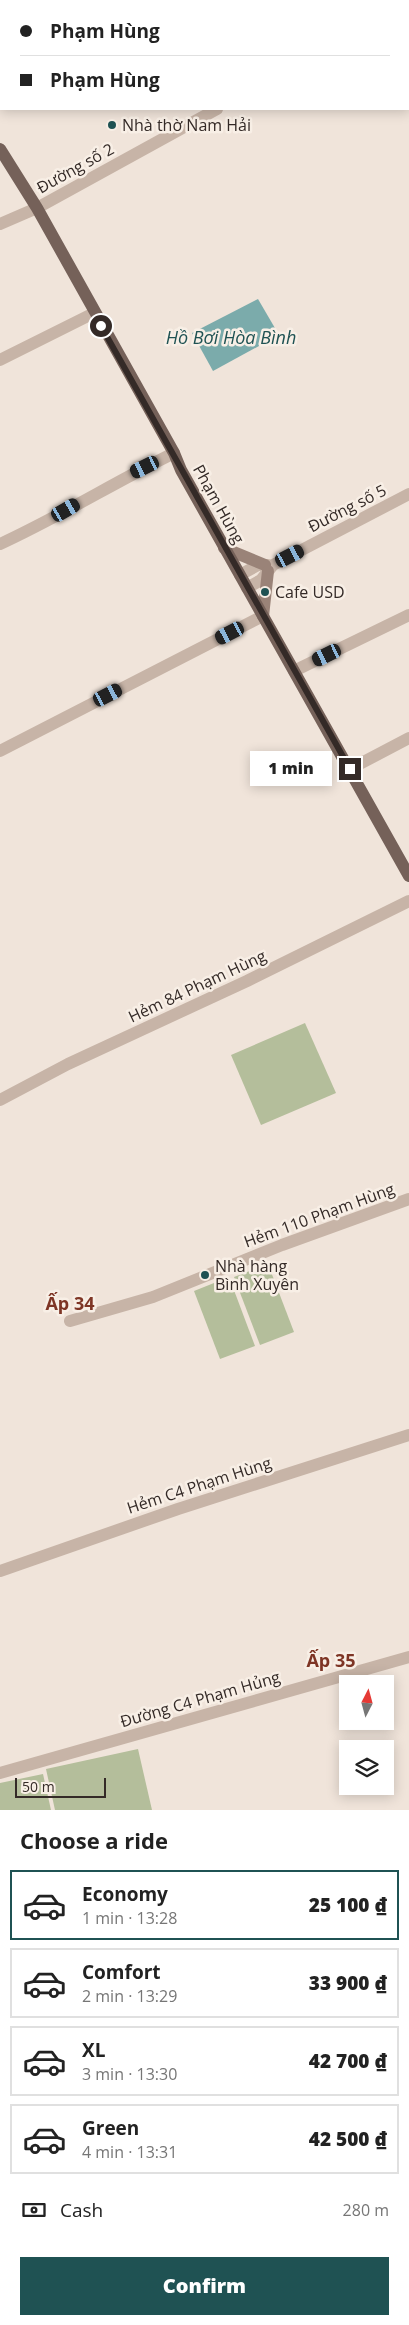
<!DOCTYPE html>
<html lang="en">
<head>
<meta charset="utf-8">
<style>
	body { margin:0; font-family:"Open Sans",sans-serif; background:#f2f2f2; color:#222; height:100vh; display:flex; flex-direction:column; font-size:19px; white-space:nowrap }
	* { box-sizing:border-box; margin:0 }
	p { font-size:16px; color:#767676 }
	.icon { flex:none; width:28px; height:28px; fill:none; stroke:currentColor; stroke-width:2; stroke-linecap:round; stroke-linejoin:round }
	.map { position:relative; height:1810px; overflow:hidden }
	.drawer { display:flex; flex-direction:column; background:#fff; flex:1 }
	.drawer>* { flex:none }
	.guide { position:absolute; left:0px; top:0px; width:410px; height:110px; box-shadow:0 2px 12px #0003; display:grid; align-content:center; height:110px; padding:0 20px; background:#fff }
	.needle { width:32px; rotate:6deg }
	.controls { position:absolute; left:339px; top:1675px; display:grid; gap:10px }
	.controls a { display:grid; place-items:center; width:55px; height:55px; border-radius:0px; background:#fff; box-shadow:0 2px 12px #0003; font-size:25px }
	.scale { position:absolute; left:15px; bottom:12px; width:91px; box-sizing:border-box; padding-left:5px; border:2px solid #342a27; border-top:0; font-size:14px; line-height:18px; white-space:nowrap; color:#342a27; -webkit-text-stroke:4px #f8efe6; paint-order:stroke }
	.end { position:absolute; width:22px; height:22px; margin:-11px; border:6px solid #342a27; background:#fff; box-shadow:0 0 0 2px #fff }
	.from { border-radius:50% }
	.bubble { position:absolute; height:35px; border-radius:0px; background:#fff; box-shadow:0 2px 12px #0003; font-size:16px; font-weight:800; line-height:35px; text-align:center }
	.car { position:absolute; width:15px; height:30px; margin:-15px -8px; border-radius:6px; box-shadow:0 0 4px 1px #0007; background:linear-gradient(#222 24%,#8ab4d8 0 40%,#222 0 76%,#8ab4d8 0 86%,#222 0) }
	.guide b { display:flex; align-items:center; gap:18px; height:48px; font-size:19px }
	.guide b+b { border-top:1px solid #e0e0e0 }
	.guide i { width:12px; height:12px; background:#222 }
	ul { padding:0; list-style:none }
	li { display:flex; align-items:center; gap:15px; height:70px; margin:0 10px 8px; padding:0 10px; border:2px solid #e0e0e0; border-radius:0px }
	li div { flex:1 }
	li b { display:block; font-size:19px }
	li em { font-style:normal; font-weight:800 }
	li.active { border-color:#1f5253 }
	li>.icon { width:45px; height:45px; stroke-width:1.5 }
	h2 { padding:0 20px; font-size:22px; line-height:60px }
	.pay { display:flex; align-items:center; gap:12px; height:55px; padding:0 20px; font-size:19px }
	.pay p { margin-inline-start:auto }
	.cta { display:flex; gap:10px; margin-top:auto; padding:10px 20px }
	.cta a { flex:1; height:58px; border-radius:0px; background:#1f5253; color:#fff; font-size:20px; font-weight:800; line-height:58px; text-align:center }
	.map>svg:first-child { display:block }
	.grass { fill:#b4be9b }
	.water { fill:#7babab }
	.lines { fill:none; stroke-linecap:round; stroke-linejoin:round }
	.minor { stroke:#c7b4a7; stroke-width:12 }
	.secondary { stroke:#9a8378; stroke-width:12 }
	.primary { stroke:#756159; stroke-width:12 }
	.route { stroke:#342a27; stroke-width:6 }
	.poi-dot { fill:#1f5253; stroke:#f8efe6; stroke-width:2 }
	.labels { text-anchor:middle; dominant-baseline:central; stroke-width:5; stroke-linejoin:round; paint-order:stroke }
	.poi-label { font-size:16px; fill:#342a27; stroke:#f8efe6; text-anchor:start }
	.street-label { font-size:16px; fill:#342a27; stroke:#f8efe6 }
	.water-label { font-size:18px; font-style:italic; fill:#1f5253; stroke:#f8efe6 }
	.neighbourhood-label { font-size:18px; font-weight:bold; fill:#7e3525; stroke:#f8efe6 }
</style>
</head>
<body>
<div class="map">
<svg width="409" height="1810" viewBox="0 0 409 1810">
	<rect width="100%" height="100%" fill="#f0e4da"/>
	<g class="grass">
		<path d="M305,1023L336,1093L261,1125L231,1055Z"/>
		<path d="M268,1264L294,1332L260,1345L234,1277Z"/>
		<path d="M229,1277L255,1346L220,1359L194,1291Z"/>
		<path d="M138,1749L152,1810H55L46,1769Z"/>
		<path d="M43,1774L51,1810H0V1783Z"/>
	</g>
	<path class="water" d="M258,299L279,335L213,371L192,333Z"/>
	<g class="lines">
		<g class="minor">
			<path d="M177,0V1"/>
			<path d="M0,224L37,208L217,109"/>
			<path d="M0,360L94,313"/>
			<path d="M0,544C59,517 115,482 174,453"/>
			<path d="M240,575L258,565H268"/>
			<path d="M247,588L261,580L273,565L409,494"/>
			<path d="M294,671L409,615"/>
			<path d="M0,751L263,616"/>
			<path d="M350,769L409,738"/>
			<path d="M0,1100L68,1064L247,981L409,901"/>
			<path d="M70,1321L153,1297L282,1245L409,1199"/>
			<path d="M0,1571L178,1509L409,1435"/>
			<path d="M0,1773L409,1657"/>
		</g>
		<g class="secondary">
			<path d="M205,1L209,0"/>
			<path d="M250,1L255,0"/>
			<path d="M0,78L1,77"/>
			<path d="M0,95L1,94"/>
			<path d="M224,548L265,565"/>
			<path d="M263,616L268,571"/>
		</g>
		<path class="primary" d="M0,149L37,208L174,453L181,470L409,876"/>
	</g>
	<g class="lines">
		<path class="route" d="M101,326L350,769"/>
	</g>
	<g class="poi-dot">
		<circle cx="112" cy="125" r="5"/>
		<circle cx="265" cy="592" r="5"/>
		<circle cx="205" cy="1275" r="5"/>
	</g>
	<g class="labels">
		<g class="poi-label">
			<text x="122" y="125">Nhà thờ Nam Hải</text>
			<text x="275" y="592">Cafe USD</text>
			<text x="215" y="1266">Nhà hàng<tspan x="215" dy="18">Bình Xuyên</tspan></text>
		</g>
		<g class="street-label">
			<text transform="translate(75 168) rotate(-29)">Đường số 2</text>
			<text transform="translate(219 504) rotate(61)">Phạm Hùng</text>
			<text transform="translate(347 508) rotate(-27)">Đường số 5</text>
			<text transform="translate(197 986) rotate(-25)">Hẻm 84 Phạm Hùng</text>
			<text transform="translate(319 1215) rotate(-20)">Hẻm 110 Phạm Hùng</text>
			<text transform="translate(199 1485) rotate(-18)">Hẻm C4 Phạm Hùng</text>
			<text transform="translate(200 1699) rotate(-16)">Đường C4 Phạm Hủng</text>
		</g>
		<g class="water-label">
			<text x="231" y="337">Hồ Bơi Hòa Bình</text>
		</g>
		<g class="neighbourhood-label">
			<text x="70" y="1303">Ấp 34</text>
			<text x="331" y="1660">Ấp 35</text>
		</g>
	</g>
</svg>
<div class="controls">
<a><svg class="needle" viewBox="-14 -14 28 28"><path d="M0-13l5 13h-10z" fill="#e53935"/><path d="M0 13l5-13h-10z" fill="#767676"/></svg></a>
<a><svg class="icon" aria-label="layers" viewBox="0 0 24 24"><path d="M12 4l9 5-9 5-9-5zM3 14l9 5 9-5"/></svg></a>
</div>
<div class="scale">50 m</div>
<i class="end from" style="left:101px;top:326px"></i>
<i class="end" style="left:350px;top:769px"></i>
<div class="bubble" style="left:250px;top:751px;width:82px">1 min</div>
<i class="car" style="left:145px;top:467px;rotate:244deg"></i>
<i class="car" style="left:66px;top:510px;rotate:60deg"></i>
<i class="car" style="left:290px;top:556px;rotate:63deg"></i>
<i class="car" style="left:230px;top:633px;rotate:243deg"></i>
<i class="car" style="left:327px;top:655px;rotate:244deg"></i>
<i class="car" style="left:108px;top:695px;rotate:63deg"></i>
<div class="guide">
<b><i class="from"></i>Phạm Hùng</b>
<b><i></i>Phạm Hùng</b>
</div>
</div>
<section class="drawer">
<h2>Choose a ride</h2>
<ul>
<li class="active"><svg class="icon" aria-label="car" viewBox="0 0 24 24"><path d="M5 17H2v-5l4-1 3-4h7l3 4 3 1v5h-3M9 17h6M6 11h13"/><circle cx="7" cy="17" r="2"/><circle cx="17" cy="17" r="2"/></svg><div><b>Economy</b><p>1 min · 13:28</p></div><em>25 100 ₫</em></li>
<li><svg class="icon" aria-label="car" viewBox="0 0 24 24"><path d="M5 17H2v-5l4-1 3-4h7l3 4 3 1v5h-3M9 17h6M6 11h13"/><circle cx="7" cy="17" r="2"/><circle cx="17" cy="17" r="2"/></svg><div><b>Comfort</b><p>2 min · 13:29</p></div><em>33 900 ₫</em></li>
<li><svg class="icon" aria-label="car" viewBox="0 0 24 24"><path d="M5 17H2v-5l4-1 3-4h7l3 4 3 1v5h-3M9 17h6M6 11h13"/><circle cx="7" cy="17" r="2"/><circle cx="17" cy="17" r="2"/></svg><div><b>XL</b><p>3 min · 13:30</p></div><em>42 700 ₫</em></li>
<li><svg class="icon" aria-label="car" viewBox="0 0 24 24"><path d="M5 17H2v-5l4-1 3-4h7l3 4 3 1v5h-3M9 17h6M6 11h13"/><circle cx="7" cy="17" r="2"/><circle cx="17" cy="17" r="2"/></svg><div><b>Green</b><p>4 min · 13:31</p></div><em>42 500 ₫</em></li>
</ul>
<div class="pay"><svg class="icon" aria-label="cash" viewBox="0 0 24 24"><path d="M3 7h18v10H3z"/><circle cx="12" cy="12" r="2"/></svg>Cash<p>280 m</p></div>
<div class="cta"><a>Confirm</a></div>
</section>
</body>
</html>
